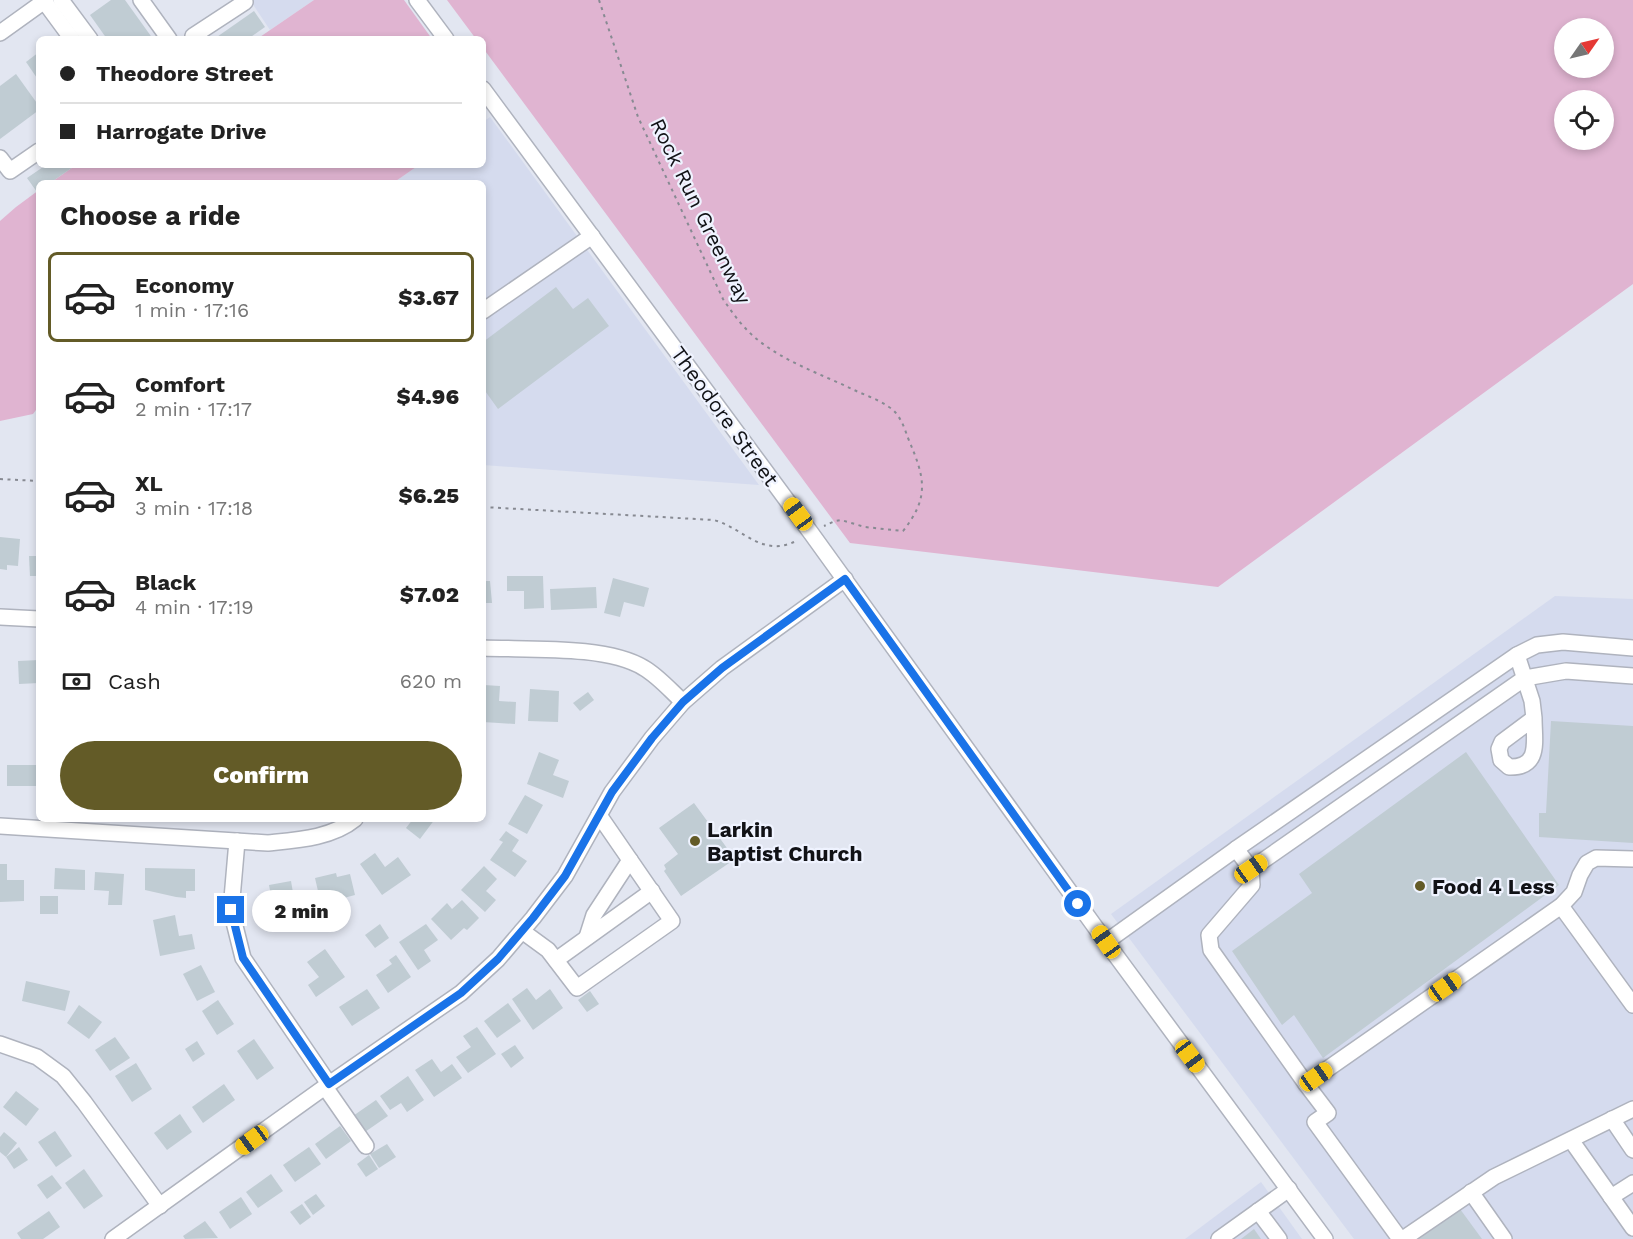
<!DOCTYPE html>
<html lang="en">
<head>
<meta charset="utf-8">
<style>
	body { margin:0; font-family:"Work Sans",sans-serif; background:#f6f6f6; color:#222; height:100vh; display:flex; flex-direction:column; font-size:22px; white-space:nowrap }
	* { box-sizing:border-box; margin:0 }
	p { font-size:20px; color:#767676 }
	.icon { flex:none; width:33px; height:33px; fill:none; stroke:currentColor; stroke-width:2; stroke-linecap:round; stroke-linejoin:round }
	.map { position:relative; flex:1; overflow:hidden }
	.details { position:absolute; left:36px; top:180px; width:450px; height:642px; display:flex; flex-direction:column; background:#fff; border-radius:9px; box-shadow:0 3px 9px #0003 }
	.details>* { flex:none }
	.hud { position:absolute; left:36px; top:36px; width:450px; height:132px; border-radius:9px; box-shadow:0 3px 9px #0003; display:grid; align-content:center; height:132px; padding:0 24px; background:#fff }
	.needle { width:39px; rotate:56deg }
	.tools { position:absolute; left:1554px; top:18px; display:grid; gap:12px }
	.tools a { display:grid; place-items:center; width:60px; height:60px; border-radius:50%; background:#fff; box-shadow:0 3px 9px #0003; font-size:30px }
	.end { position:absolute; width:27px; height:27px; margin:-14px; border:8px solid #1a73e8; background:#fff; box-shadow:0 0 0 3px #fff }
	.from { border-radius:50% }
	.bubble { position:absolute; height:42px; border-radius:21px; background:#fff; box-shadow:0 3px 9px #0003; font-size:20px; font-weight:800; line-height:42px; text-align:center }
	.car { position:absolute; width:18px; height:36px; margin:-18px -9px; border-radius:8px; box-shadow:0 0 4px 2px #0007; background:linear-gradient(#f5c518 24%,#345 0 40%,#f5c518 0 76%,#345 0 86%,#f5c518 0) }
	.hud b { display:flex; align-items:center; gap:21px; height:57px; font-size:22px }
	.hud b+b { border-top:2px solid #e0e0e0 }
	.hud i { width:15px; height:15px; background:#222 }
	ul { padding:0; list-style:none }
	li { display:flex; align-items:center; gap:18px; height:90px; margin:0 12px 9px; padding:0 12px; border:3px solid transparent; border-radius:9px }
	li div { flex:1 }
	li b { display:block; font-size:22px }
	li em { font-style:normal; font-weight:800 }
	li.on { border-color:#635b27 }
	li>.icon { width:54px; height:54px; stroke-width:1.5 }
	h2 { padding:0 24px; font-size:27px; line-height:72px }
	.pay { display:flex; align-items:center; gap:15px; height:66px; padding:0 24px; font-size:22px }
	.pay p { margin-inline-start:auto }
	.cta { display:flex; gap:12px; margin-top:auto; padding:12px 24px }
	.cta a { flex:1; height:69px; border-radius:36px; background:#635b27; color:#fff; font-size:24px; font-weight:800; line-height:69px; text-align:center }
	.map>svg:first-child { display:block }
	.built { fill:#d5dbee }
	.green { fill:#e0b4d1; fill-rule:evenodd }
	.building { fill:#c0ccd3 }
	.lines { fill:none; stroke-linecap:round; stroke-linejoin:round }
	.minor-casing { stroke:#afb3be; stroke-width:18 }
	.path { stroke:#878a92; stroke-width:2; stroke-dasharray:3 4.5; stroke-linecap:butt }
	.minor { stroke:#fff; stroke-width:15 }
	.route { stroke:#1a73e8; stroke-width:8 }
	.poi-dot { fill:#635b27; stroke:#eff3ff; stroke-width:2 }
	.labels { text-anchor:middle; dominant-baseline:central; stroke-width:4.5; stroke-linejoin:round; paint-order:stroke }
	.street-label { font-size:21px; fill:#111216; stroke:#eff3ff }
	.poi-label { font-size:21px; font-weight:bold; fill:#111216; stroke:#eff3ff; text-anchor:start }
</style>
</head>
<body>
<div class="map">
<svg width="1633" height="1239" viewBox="0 0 1633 1239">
	<rect width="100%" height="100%" fill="#e2e6f1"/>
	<g class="built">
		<path d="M250,0H314L270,30Z"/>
		<path d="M490,117L759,485L483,465V183H393L419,165H483V122Z"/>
		<path d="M1555,596L1633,599V1239H1354L1111,914Z"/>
		<path d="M1261,1182L1302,1239H1185Z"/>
	</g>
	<g class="green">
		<path d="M314,0H404L432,39H257Z"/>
		<path d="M447,0H1633V284L1218,587L850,543L483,48V39H476ZM1564,28H1604V68H1564ZM1604,100V140H1564V100Z"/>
		<path d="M76,165H419L393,183H50Z"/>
		<path d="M39,190V406L33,414L0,421V221L16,207Z"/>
	</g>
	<g class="building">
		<path d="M111,0H125L153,39H107L90,15Z"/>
		<path d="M254,11L265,27L248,39H214Z"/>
		<path d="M39,52V81L26,62Z"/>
		<path d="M16,74L39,106V110L0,139V86Z"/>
		<path d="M46,165H76L50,183H39V190L37,192L27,178Z"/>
		<path d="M556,287L573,309L588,298L609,326L498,409L483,388V342Z"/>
		<path d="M0,537L20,539L18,566L7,565V570L0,569Z"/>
		<path d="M29,556H39V576H30Z"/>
		<path d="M507,576H543L544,608L524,609V591H507Z"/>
		<path d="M613,578L649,588L644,607L624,602L620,617L604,613Z"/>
		<path d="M483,581H490L492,603H483Z"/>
		<path d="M596,587L597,608L551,610L550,589Z"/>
		<path d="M39,660V683L19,684L18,661Z"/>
		<path d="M484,685L500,686L499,701L516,702L515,724L483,722Z"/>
		<path d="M530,689L559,691L558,722L528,721Z"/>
		<path d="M588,692L594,700L580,711L573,703Z"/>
		<path d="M1551,721L1633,726V843L1539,837V813H1546Z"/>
		<path d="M539,752L559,760L553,775L569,781L563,798L527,784Z"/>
		<path d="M1466,752L1559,885L1323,1058L1294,1015L1282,1025L1232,951L1312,893L1299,874Z"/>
		<rect x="7" y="765" width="32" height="21"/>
		<path d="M525,795L543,805L527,834L508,824Z"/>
		<path d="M694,803L735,859L681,896L664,871L666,869L664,865L678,854L659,828Z"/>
		<path d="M413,819H435L420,839L406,828Z"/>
		<path d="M506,831L519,840L512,851L527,861L515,877L490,860L503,842L499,840Z"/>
		<path d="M375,853L385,867L398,857L411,875L382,895L360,864Z"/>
		<path d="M0,864H7V880H24V901L0,902Z"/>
		<path d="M484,866L497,879L486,891L496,900L485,912L461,890Z"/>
		<path d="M55,868L85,870V890L54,889Z"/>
		<path d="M145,868L195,869V891H186V898L176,897L145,890Z"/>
		<path d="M95,872L124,874L122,905H108L109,891L94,890Z"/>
		<path d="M336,873L337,877L350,874L355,895L321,904L315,878Z"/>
		<path d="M291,881L299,928L278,932L269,885Z"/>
		<rect x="40" y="896" width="18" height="18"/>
		<path d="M462,900L479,918L467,930L464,928L451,940L431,919L447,903L452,909Z"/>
		<path d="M175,915L179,936L192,934L195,949L160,956L153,920Z"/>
		<path d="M380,924L389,938L375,948L365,935Z"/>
		<path d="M426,924L438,940L424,950L431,961L418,970L399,942Z"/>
		<path d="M325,949L345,977L316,997L308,985L319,977L307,962Z"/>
		<path d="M396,955L411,977L388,993L376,975L392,964L389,960Z"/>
		<path d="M201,965L215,992L197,1001L183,974Z"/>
		<path d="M26,981L70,991L65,1011L22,1001Z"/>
		<path d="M527,988L536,1000L550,989L563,1008L533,1030L512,999Z"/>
		<path d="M367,989L380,1008L352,1026L339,1007Z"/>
		<path d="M590,991L599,1004L587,1012L578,1000Z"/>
		<path d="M218,1000L234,1024L217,1035L202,1011Z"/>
		<path d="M508,1003L521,1021L497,1038L484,1021Z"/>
		<path d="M79,1005L102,1022L89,1039L67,1023Z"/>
		<path d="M477,1027L496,1054L468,1073L456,1057L471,1047L463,1036Z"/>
		<path d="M115,1037L130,1058L110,1071L95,1050Z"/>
		<path d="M254,1039L274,1068L257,1080L237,1051Z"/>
		<path d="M197,1041L205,1054L193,1062L185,1049Z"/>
		<path d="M515,1045L524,1058L511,1068L501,1054Z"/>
		<path d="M432,1059L441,1072L452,1064L462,1078L434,1097L415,1070Z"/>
		<path d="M136,1063L152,1089L132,1102L115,1076Z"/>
		<path d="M408,1076L424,1100L407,1112L401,1103L390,1110L380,1096Z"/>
		<path d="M224,1084L235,1100L203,1123L192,1107Z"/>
		<path d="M16,1091L39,1109L26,1126L3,1107Z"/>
		<path d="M376,1100L388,1116L362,1134L350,1118Z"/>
		<path d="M180,1114L192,1132L167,1150L154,1133Z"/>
		<path d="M340,1126L351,1141L326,1159L315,1144Z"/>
		<path d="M55,1131L72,1156L56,1167L38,1142Z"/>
		<path d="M4,1132L17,1143L6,1157L0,1152V1137Z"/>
		<path d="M387,1144L396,1157L379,1168L370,1154Z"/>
		<path d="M19,1147L28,1160L14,1169L6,1157Z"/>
		<path d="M309,1147L321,1164L295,1182L283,1165Z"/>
		<path d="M369,1155L378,1169L366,1177L357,1164Z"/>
		<path d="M84,1169L103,1196L84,1209L65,1183Z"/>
		<path d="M271,1174L283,1191L258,1208L246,1192Z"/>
		<path d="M52,1175L62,1188L47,1199L37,1185Z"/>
		<path d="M316,1194L325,1206L313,1215L304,1202Z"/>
		<path d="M241,1197L252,1214L230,1229L219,1212Z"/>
		<path d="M302,1204L311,1217L300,1225L290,1212Z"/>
		<path d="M1460,1209L1482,1239H1417Z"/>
		<path d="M49,1211L60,1227L43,1239H21L17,1233Z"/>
		<path d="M205,1221L218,1238L185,1239L183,1236Z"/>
		<path d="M1254,1229L1261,1239H1241Z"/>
	</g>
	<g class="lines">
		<g class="minor-casing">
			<g id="minor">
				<path d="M61,0L90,39"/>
				<path d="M141,0L169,39"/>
				<path d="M417,0L446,39"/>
				<path d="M44,1L72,39"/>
				<path d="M0,33L46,0"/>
				<path d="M193,36L245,2L244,0"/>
				<path d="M483,89L811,533L1106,942L1325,1239"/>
				<path d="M0,158L10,171L39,151"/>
				<path d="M483,311L592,236"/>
				<path d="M0,617L39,619"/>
				<path d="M483,648C528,650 607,645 644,668C658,676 671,691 683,702"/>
				<path d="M1517,655L1532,701L1534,718L1502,742L1499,749L1501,760L1509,767C1541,768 1534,741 1534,718"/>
				<path d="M0,826L268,843C297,840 332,838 355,819"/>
				<path d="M237,841L231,910L243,958L329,1084"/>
				<path d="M1236,849L1517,655L1537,645L1563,642L1633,648"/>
				<path d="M1251,869L1525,678L1566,671L1633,676"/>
				<path d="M1561,906L1633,1005"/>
				<path d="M522,931L548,950L577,988L672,921L599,815"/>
				<path d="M587,937L594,915L630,860"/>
				<path d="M1106,942L1236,849L1251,869L1252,885L1209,935L1211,950L1306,1084L1561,906L1574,892L1580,875L1587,863L1596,858L1633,859"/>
				<path d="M556,960L652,891"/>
				<path d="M0,1044L37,1057L63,1076L84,1102L160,1206"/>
				<path d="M1306,1084L1328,1113L1315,1122L1400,1239"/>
				<path d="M325,1087L366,1146"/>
				<path d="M1612,1119L1633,1150"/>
				<path d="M1571,1140L1633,1228"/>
				<path d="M1471,1192L1504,1239"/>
				<path d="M1611,1197L1633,1183"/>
				<path d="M1258,1211L1279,1239"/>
				<path d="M113,1239L329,1084L461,993L498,959L533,918L565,876L612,792L652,738L683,702L722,668L845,579"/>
				<path d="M1219,1239L1289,1189"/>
				<path d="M1403,1239L1494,1177L1633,1109"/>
			</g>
		</g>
		<g class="path">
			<path d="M599,0L638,117L723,299C733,314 744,329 758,340C785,362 821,374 852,389C864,395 878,399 889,407C900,414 904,427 908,438C924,476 931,496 903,531L865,527L841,520L835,521L824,526"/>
			<path d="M0,479L39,481"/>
			<path d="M483,507L714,520C745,529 763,559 798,540"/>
		</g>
		<use href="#minor" class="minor"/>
	</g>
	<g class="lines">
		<path class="route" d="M231,910L243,958L329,1084L461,993L498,959L533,918L565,876L612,792L652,738L683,702L722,668L845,579L1078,904"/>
	</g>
	<g class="poi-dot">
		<circle cx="695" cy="841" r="6"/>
		<circle cx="1420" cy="886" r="6"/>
	</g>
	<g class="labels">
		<g class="street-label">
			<text transform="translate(701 211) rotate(64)">Rock Run Greenway</text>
			<text transform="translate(725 416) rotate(54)">Theodore Street</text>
		</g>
		<g class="poi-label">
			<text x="707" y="829">Larkin<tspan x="707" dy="24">Baptist Church</tspan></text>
			<text x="1432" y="886">Food 4 Less</text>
		</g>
	</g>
</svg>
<div class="tools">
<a><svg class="needle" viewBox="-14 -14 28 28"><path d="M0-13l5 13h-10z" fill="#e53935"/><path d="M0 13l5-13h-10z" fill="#767676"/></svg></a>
<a><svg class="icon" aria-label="locate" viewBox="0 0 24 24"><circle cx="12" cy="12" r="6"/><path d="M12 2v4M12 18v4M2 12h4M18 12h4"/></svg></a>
</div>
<i class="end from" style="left:1078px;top:904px"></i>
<i class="end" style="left:231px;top:910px"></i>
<div class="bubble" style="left:252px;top:890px;width:99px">2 min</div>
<i class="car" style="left:798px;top:514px;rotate:324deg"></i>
<i class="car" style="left:1251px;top:869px;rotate:55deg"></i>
<i class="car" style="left:1106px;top:942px;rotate:325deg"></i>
<i class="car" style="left:1445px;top:987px;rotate:55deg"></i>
<i class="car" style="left:1190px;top:1056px;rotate:143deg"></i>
<i class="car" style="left:1316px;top:1077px;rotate:55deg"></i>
<i class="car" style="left:252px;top:1140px;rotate:234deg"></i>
<div class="hud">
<b><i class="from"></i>Theodore Street</b>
<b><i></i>Harrogate Drive</b>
</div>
<section class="details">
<h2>Choose a ride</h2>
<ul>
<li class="on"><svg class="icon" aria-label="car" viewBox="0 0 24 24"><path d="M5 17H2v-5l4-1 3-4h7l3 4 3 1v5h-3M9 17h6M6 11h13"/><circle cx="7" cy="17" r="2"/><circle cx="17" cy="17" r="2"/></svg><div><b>Economy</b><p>1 min · 17:16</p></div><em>$3.67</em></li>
<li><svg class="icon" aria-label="car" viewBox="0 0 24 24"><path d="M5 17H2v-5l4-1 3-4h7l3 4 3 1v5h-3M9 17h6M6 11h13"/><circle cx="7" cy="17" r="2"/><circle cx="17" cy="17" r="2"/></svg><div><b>Comfort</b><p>2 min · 17:17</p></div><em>$4.96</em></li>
<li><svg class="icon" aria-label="car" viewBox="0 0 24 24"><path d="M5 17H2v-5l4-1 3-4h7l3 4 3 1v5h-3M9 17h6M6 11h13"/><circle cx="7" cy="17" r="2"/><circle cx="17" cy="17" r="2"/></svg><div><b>XL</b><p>3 min · 17:18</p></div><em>$6.25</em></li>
<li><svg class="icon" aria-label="car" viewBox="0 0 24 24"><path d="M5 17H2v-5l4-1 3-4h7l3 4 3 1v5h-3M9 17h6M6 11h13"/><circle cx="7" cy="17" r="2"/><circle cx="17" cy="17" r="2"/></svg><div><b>Black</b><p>4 min · 17:19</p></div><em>$7.02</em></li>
</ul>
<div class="pay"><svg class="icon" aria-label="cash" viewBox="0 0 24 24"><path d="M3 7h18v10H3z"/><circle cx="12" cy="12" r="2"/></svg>Cash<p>620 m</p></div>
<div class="cta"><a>Confirm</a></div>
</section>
</div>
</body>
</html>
